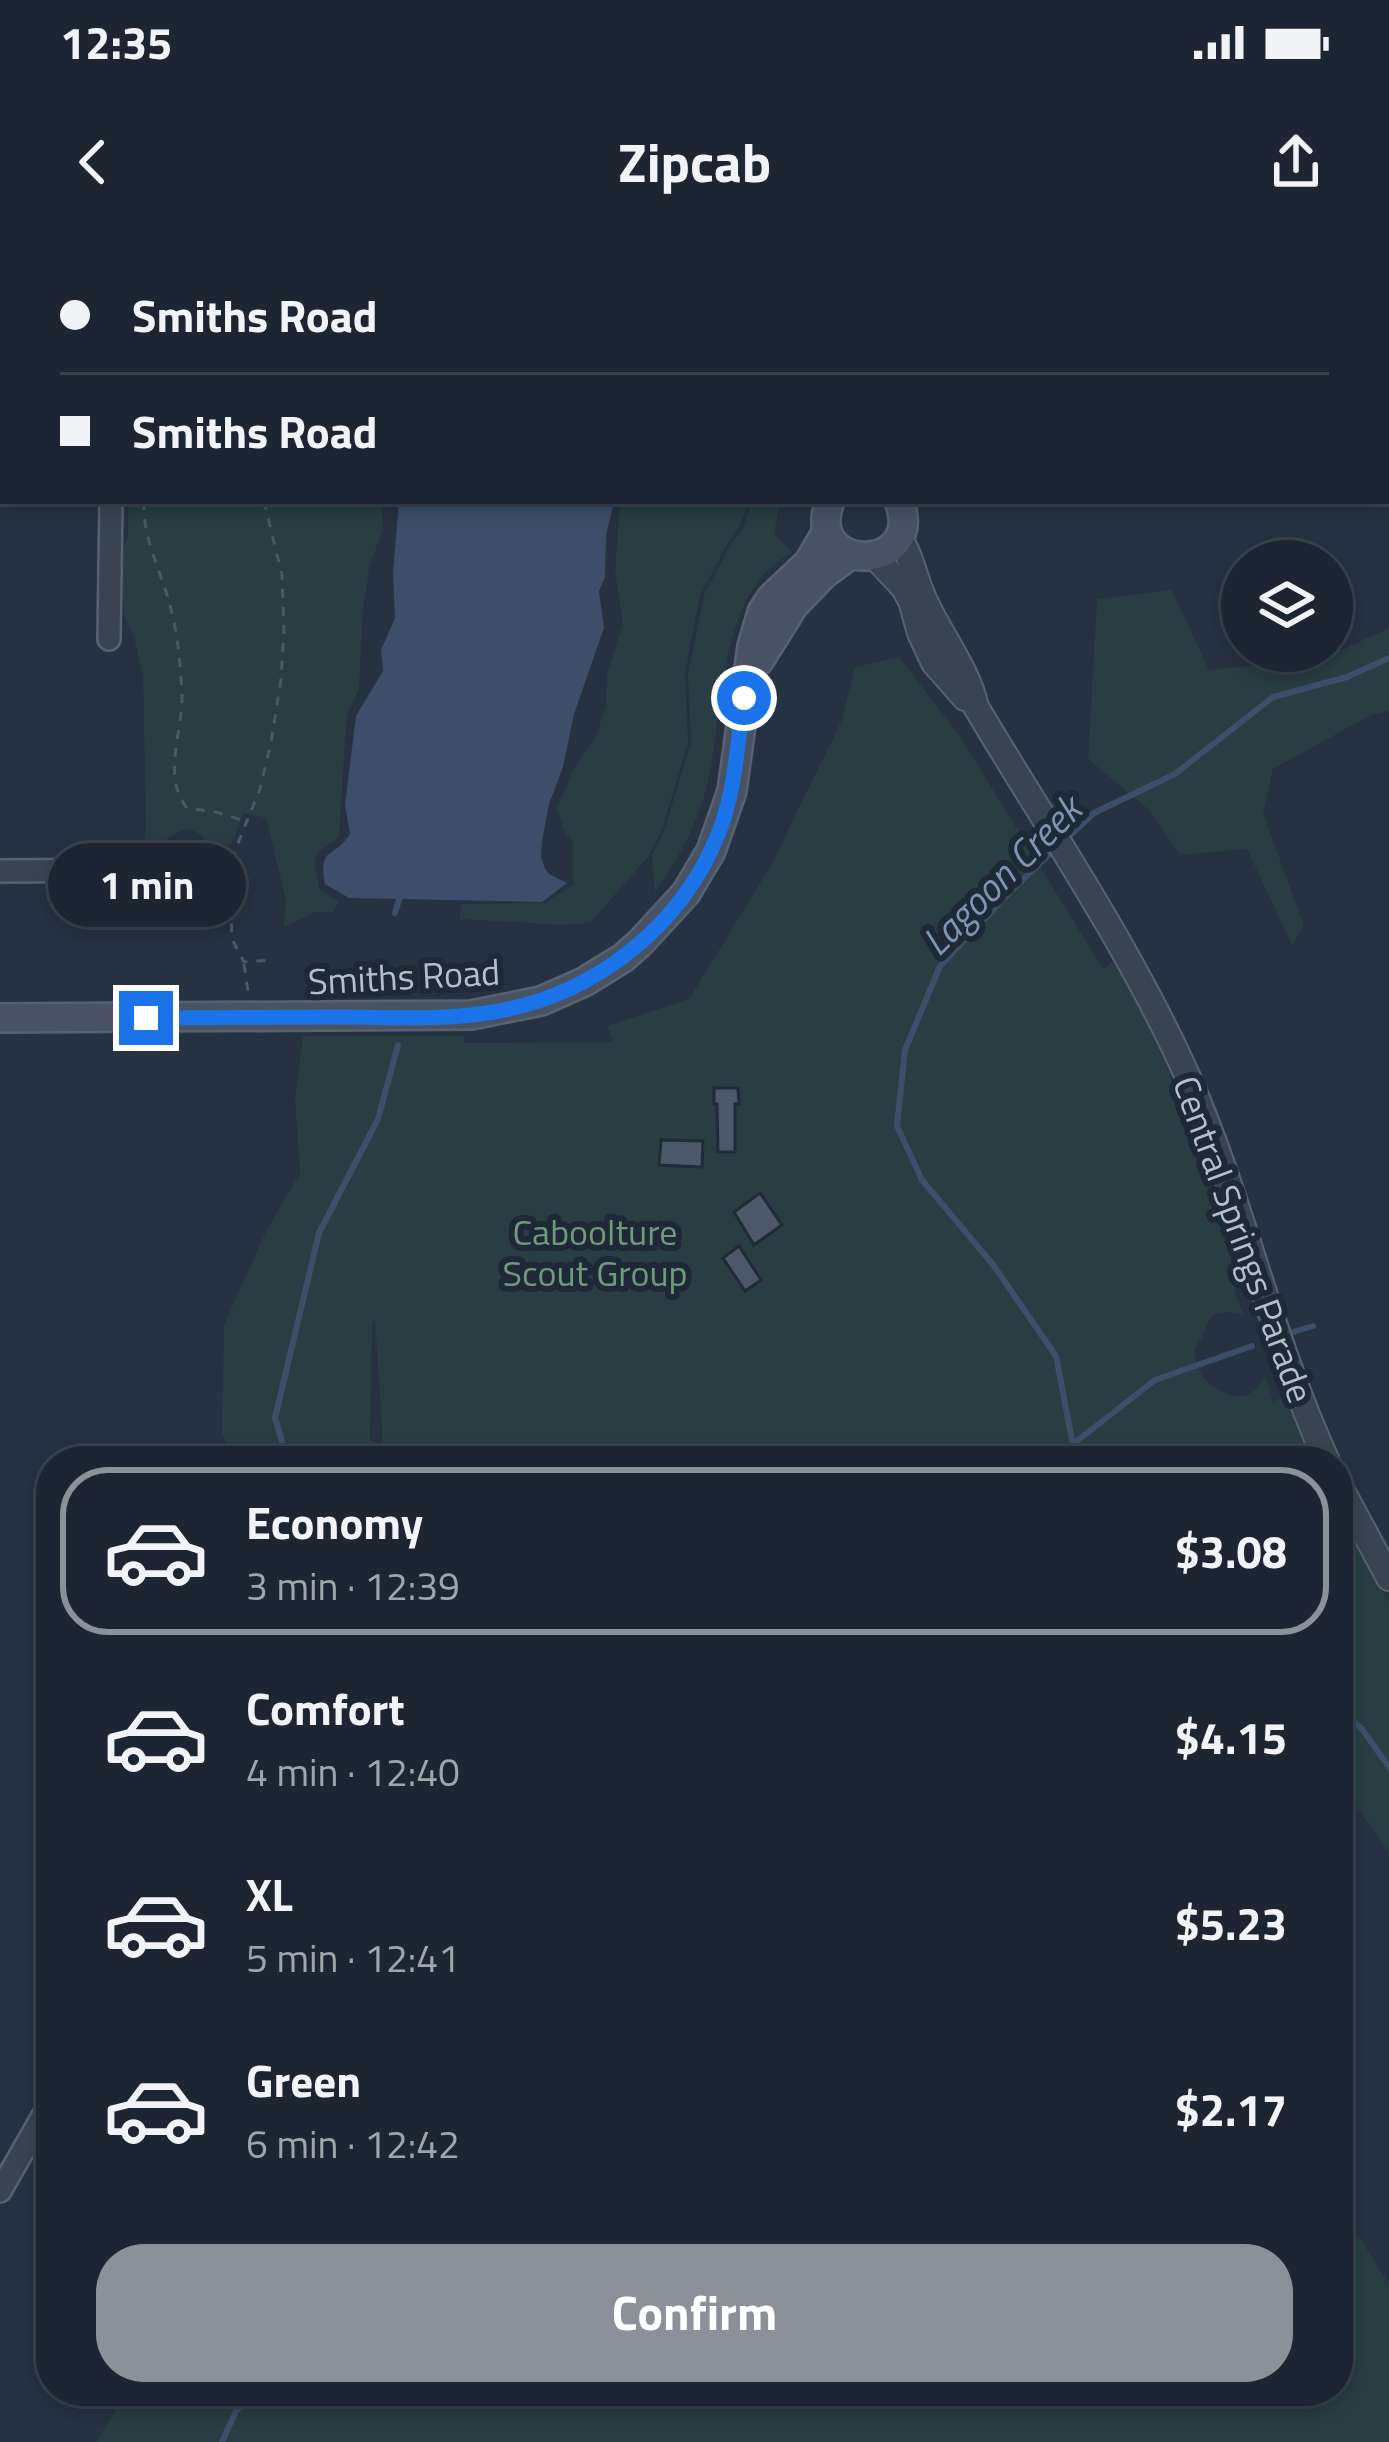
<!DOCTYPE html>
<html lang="en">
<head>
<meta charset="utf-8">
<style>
	body { margin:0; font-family:"Titillium Web",sans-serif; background:#29313d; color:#f1f3f6; height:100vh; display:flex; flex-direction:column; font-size:45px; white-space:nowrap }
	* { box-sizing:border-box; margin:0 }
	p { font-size:39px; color:#a0a5ab }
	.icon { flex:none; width:66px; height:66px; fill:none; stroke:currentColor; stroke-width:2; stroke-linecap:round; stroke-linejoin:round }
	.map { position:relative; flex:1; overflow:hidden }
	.side { position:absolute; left:36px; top:1206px; width:1317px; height:960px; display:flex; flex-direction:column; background:#1c2531; border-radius:48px; box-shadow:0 6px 18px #0003,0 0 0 3px #3a424d }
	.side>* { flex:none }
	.hud { position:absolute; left:0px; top:0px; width:1389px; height:264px; box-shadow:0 6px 18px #0003,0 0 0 3px #3a424d; display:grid; align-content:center; height:264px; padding:0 60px; background:#1c2531 }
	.tools { position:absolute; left:1221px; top:300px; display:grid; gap:24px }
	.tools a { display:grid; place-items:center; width:132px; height:132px; border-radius:50%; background:#1c2531; box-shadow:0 6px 18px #0003,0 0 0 3px #3a424d; font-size:60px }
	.end { position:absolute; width:54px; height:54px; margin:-27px; border:15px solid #1a73e8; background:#fff; box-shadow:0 0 0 6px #fff }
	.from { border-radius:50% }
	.bubble { position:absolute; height:84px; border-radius:42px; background:#1c2531; box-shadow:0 6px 18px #0003,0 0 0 3px #3a424d; font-size:39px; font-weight:700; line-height:84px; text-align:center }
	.hud b { display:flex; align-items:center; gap:42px; height:114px; font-size:45px }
	.hud b+b { border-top:3px solid #3a424d }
	.hud i { width:30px; height:30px; background:#f1f3f6 }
	ul { padding:21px 0 0; list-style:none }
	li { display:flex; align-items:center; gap:36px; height:168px; margin:0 24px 18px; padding:0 36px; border:6px solid transparent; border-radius:48px }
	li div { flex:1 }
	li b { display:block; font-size:45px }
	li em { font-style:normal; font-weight:700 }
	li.active { border-color:#8c9099 }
	li>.icon { width:108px; height:108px; stroke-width:1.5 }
	.action { display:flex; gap:24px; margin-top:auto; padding:24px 60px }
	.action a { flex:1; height:138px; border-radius:48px; background:#8c9099; color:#fff; font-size:48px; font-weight:700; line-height:138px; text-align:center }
	.status { display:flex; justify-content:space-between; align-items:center; height:84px; padding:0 60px; background:#1c2531; direction:ltr }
	.status svg { height:33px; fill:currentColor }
	header { display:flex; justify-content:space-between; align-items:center; height:156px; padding:0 60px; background:#1c2531; font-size:54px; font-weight:700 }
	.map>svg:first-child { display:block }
	.green { fill:#283e42; fill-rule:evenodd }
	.water { fill:#3c4e69 }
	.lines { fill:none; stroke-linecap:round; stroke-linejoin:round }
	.stream { stroke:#3c4e69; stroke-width:6 }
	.building { fill:#4c586a; stroke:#212a38; stroke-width:3 }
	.minor-casing { stroke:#58616e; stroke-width:26 }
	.tertiary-casing { stroke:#58616e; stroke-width:28 }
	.secondary-casing { stroke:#58616e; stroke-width:32 }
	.path { stroke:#465b5e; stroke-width:3; stroke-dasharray:9 9; stroke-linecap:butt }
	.minor { stroke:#3a4350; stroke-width:21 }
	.tertiary { stroke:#3a4350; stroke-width:24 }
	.secondary { stroke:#485263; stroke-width:27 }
	.route { stroke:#1a73e8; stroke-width:15 }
	.labels { text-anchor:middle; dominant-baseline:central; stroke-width:12; stroke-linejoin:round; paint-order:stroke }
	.street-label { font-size:36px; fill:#b7becb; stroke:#1f2836 }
	.park-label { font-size:36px; fill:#6e9b79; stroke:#1f2836 }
	.water-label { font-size:39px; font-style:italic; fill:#7f94b2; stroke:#1f2836 }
</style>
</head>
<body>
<div class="status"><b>12:35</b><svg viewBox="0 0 49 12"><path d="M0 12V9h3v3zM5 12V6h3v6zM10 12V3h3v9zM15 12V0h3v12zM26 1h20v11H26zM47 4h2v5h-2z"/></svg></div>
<header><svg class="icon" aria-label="back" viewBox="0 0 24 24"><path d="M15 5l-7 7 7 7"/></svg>Zipcab<svg class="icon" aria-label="share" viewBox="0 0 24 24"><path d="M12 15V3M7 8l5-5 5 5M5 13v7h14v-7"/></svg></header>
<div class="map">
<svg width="1389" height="2202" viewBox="0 0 1389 2202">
	<rect width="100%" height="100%" fill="#263141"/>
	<g class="green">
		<path d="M128,261H382L383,289L370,325L363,368L359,449L347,474L339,597C310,618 312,615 320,650L339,662L333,672H315L284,687L286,660L266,578L244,573L232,603L211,608C185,568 170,603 142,617L146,588L143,436L134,398L124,375L120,310L128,300Z"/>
		<path d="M623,261H748L740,286L728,302L700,356L685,432L688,503L661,593L648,617L590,683L561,685L460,679L461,664L545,663L573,645V602L564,591L557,568L574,528L595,498L606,466L607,434L623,383L615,332L619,275Z"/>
		<path d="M752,261H780L774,293L792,312C779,321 766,330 757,343C721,393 721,474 710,533C701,578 681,615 655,652L652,615L664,591L691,502L688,433L704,355L729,307L744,287Z"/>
		<path d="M1172,350L1209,430L1324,418L1389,388V471L1371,475L1273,529L1263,573L1304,686L1292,705L1247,609L1180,615L1150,571L1088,519L1097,359Z"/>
		<path d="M899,417L960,496L1103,729L1112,722L1124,737C1173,835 1215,930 1244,1036V1046L1234,1049L1243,1074C1199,1067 1214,1086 1194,1109C1195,1116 1196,1123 1199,1130C1206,1146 1235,1164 1252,1152C1258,1148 1261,1142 1266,1136L1273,1162L1283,1156L1314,1221H233L222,1193L224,1085L267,989L300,933L295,859L303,796H463L465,803L613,802L607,786L689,759L770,627L841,482L855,427ZM375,1078L383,1204L382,1205L370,1200L372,1086Z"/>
		<path d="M1338,1272L1389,1363V1612L1338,1541Z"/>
		<path d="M1338,1964L1389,2044V2202H96L116,2170L118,2151H1338Z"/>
	</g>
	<g class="water">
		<path d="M284,0H518L522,3H286Z"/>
		<path d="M399,261H614L606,296L605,337L599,351L604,388L574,474L563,527L549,564L542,602L541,616L545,629L549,634L567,643L542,662L349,658L325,644C318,606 334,619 350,594L345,565L356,476L383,431L381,410L395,378L393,332Z"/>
	</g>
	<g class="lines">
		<g class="stream">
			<path d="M564,3L568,0"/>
			<path d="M1067,598L1094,573L1175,534L1273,457L1347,437L1389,418"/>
			<path d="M1057,607L1015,647L940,726L905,810L897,886L922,940L994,1026L1056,1116L1076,1221"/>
			<path d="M395,673L401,653"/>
			<path d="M1293,1092L1313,1086"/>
			<path d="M1073,1204L1155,1140L1252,1106"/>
			<path d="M288,1221L275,1178L319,993L378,879L398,805"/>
			<path d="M1338,1468L1362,1489L1389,1527"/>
			<path d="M222,2202L236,2171L256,2151"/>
		</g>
	</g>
	<g class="building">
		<path d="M714,848H738L739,864H735V912H718L717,864H714Z"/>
		<path d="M661,900L703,901L702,927L659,925Z"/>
		<path d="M760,953L782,985L754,1005L734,972Z"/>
		<path d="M739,1006L761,1040L745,1051L723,1018Z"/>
	</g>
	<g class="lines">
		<g class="minor-casing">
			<g id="minor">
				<path d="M804,3V0"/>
				<path d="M1386,113H1389"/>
				<path d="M0,133L3,131"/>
				<path d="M109,399L111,261"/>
				<path d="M0,631L138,630L189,619"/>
				<path d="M0,1951L51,1862"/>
			</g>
		</g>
		<g class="tertiary-casing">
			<g id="tertiary">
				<path d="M899,298C912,316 915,341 925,361C941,396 968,430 976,467C1049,590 1132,710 1190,842C1244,966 1270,1097 1327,1221"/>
				<path d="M875,317L904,348L911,361L920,393L934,423L965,458"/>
				<path d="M1338,1243L1389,1338"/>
			</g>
		</g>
		<g class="secondary-casing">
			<g id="secondary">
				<path d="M830,261C802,334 927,335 899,261"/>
				<path d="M759,421L794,365L824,334L850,315"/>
				<path d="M0,778L471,775L541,761L584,742L623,718L640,703L686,653L711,611L732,551L752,406L762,372L771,358L809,322L827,291"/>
			</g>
		</g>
		<g class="path">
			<path d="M67,0L69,3"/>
			<path d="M144,261C142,299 162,332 171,369C178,396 180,423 182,451C184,489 161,536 187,568L216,572L245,581"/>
			<path d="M264,261L282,335L284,391L281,439L271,503L260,549L236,608L230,640L232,699L244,722L272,720"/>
			<path d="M244,724L248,752"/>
		</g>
		<use href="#minor" class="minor"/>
		<use href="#tertiary" class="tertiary"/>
		<use href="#secondary" class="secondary"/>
	</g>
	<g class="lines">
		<path class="route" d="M146,778C210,778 274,777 338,777C389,777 442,781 493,772C593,756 682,687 719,592C736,549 737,503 744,458"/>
	</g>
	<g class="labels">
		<g class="street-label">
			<text transform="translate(404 736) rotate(-3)">Smiths Road</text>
			<text transform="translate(1244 999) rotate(70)">Central Springs Parade</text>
		</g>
		<g class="park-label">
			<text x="595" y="991">Caboolture<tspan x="595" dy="41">Scout Group</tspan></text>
		</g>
		<g class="water-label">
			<text transform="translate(1001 635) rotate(-45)">Lagoon Creek</text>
		</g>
	</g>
</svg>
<div class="tools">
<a><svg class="icon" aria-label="layers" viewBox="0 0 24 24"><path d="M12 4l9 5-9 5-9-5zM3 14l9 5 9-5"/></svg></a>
</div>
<i class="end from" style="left:744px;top:458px"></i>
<i class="end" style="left:146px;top:778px"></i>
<div class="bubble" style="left:48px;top:603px;width:198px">1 min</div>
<div class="hud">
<b><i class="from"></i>Smiths Road</b>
<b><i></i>Smiths Road</b>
</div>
<section class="side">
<ul>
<li class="active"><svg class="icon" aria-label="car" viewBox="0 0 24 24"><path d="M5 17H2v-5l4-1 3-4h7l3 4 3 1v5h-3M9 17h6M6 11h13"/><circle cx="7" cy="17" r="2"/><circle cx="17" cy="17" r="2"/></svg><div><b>Economy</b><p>3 min · 12:39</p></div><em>$3.08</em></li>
<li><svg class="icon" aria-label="car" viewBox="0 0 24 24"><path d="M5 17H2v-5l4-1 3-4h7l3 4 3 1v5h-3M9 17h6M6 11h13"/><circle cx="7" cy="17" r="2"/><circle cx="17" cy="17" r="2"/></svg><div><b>Comfort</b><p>4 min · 12:40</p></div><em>$4.15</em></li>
<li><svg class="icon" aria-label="car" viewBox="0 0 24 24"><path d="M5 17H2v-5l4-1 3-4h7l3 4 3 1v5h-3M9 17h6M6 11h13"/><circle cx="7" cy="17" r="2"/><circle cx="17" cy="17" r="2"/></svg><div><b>XL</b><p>5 min · 12:41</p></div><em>$5.23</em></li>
<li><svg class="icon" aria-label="car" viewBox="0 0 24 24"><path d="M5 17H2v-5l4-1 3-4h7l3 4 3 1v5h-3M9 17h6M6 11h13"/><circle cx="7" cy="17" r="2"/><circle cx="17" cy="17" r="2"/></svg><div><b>Green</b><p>6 min · 12:42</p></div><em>$2.17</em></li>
</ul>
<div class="action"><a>Confirm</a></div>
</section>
</div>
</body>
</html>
